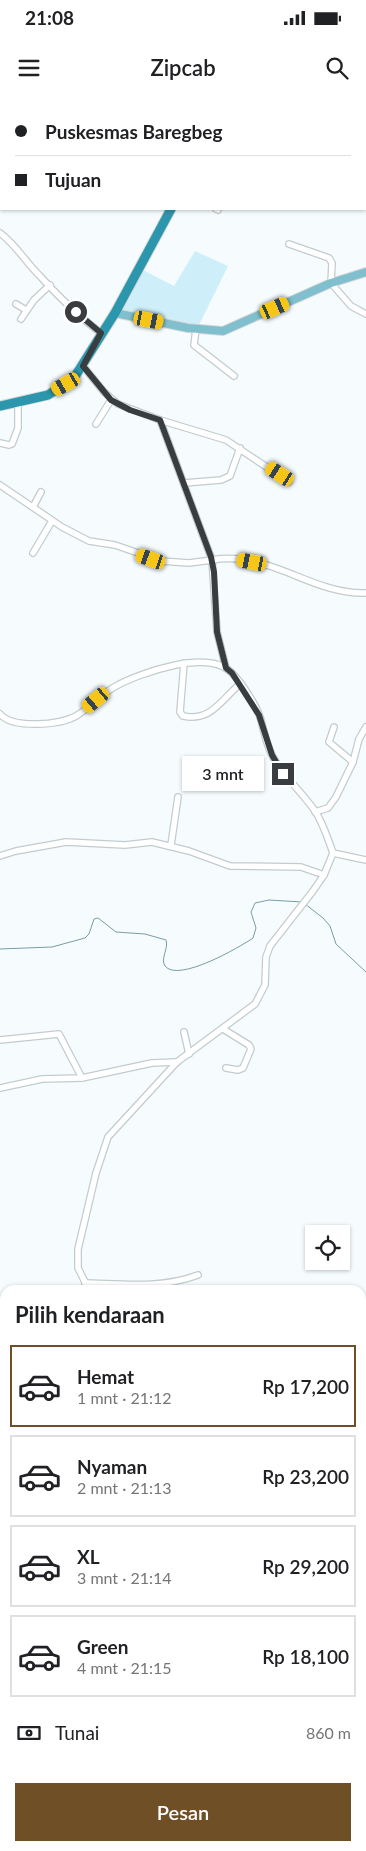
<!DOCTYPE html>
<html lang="id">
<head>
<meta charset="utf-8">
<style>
	body { margin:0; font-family:Lato,sans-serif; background:#f2f2f2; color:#202124; height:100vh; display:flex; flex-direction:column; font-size:19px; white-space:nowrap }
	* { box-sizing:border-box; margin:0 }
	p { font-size:16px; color:#757577 }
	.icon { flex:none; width:28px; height:28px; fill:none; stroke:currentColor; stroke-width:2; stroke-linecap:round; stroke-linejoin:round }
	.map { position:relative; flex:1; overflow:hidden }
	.details { position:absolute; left:0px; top:1185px; width:366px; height:566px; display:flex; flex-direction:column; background:#fff; border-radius:15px 15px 0 0; box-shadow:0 1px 4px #0004 }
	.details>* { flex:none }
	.hud { position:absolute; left:0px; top:0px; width:366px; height:110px; box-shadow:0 1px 4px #0004; display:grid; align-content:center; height:110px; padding:0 15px; background:#fff }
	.buttons { position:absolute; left:305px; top:1125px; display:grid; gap:10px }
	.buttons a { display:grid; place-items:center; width:45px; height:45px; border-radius:0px; background:#fff; box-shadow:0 1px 4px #0004; font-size:25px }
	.end { position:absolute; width:22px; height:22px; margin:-11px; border:6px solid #3a3d3f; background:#fff; box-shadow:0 0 0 2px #fff }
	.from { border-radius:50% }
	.bubble { position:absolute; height:35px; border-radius:0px; background:#fff; box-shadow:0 1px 4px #0004; font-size:16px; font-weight:600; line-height:35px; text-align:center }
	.car { position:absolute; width:15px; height:30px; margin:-15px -8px; border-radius:6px; box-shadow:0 0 4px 1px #0007; background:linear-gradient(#f5c518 24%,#345 0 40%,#f5c518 0 76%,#345 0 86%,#f5c518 0) }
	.hud b { display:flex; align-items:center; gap:18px; height:48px; font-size:19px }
	.hud b+b { border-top:1px solid #e0e0e0 }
	.hud i { width:12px; height:12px; background:#202124 }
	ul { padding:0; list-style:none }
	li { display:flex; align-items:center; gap:15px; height:82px; margin:0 10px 8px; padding:0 5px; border:2px solid #e0e0e0; border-radius:0px }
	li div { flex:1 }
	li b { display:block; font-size:19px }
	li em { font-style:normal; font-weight:600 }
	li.current { border-color:#6f4f25 }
	li>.icon { width:45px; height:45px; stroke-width:1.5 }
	h2 { padding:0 15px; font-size:22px; line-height:60px }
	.pay { display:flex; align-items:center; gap:12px; height:55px; padding:0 15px; font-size:19px }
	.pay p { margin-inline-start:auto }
	.button { display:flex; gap:10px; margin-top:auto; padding:10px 15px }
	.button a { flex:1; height:58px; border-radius:0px; background:#6f4f25; color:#fff; font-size:20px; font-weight:600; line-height:58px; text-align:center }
	.status { display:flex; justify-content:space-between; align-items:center; height:35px; padding:0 25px; background:#fff; direction:ltr }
	.status svg { height:14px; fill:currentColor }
	header { display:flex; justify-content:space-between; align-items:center; height:65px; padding:0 15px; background:#fff; font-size:22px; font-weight:600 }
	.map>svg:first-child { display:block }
	.green { fill:#ceeff9 }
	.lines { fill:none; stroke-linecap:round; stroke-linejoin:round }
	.stream { stroke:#7a9ca6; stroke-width:1 }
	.minor-casing { stroke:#c2ccce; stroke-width:8 }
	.major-casing { stroke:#d8d8d9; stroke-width:10 }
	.highway-casing { stroke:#d8d8d9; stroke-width:11 }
	.minor { stroke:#fff; stroke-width:5.5 }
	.major { stroke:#80c0ce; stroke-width:8 }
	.highway { stroke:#2c96ad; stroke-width:9 }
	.route { stroke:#3a3d3f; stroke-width:6 }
</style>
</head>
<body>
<div class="status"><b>21:08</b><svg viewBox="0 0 49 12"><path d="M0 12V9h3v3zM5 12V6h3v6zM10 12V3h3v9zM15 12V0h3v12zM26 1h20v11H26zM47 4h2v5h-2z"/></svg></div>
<header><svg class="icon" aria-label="menu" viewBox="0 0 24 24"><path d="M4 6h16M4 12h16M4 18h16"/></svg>Zipcab<svg class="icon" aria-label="search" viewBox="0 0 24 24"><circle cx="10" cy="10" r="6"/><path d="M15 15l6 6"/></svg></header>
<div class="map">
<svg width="366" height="1751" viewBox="0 0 366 1751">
	<rect width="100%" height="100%" fill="#f6fcfe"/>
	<path class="green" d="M195,151L228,166L198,227L143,216L123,210L121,207L141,169L174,186Z"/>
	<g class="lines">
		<g class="stream">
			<path d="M305,804L323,818L330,826L336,844L366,872"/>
			<path d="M0,849L52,847L85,838L89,834L94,819L98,818L116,832L145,834L166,840C169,848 160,859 165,866C178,883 240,847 253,838L256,828L251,812L255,803L269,800L302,802"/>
			<path d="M361,1715H366"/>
			<path d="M0,1746L5,1742"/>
			<path d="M42,1746L58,1748L71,1746"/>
		</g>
		<g class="minor-casing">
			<g id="minor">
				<path d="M13,1V0"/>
				<path d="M0,51L1,52"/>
				<path d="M216,109L218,110"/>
				<path d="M0,133C16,145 25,161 39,175C58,196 78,216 101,233"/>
				<path d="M289,144L329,158L332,163L331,183L351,206L366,214"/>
				<path d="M16,204L26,210"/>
				<path d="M21,219L34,200L50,185"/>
				<path d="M196,229L194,245L234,276"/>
				<path d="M83,266L104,292L118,304L160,320L226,340L289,382"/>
				<path d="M96,324L111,300"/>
				<path d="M0,343L9,345L12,344L18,328V303"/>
				<path d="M184,383L221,380L230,376L240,348"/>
				<path d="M0,385L62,427L89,441L115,445L161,461L189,463L212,460L160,320"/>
				<path d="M33,407L41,392"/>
				<path d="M33,453L52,421"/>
				<path d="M184,563L180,612L183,616C211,622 221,600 240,584"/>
				<path d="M226,568L217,532L212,460C269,450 312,495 366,493"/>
				<path d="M0,614C13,629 60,625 76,616C90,608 101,594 116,586C140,573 207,549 231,572C242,583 255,603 260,617C264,630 266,645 273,657C284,677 302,692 315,711C323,723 328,739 333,753L324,775L313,791L270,846L266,857L265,885L255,904L177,962L108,1037L96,1073L78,1149V1168L89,1190"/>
				<path d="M353,662L359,639L366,627"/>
				<path d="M315,712L328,708L336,697L353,662L329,642L334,627"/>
				<path d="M171,745L178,697"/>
				<path d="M333,753L366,760"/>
				<path d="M0,756L16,751L66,742L125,745L152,742L189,751L230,766L301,767L324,775"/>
				<path d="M223,929L249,945L251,949L243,968L238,970L226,968"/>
				<path d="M184,932L189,954"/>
				<path d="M0,940L59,934L82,978"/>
				<path d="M0,988L42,979L82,978L152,963L177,962"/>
				<path d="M85,1183C124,1184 160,1189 198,1175"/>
				<path d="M0,1299L5,1298"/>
				<path d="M361,1507L366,1508"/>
				<path d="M361,1555L366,1556"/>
				<path d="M366,1580L362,1595L366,1598"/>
				<path d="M0,1624H5"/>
				<path d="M364,1640L366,1630"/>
				<path d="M361,1661H366"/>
				<path d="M361,1682H366"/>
				<path d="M361,1702H366"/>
				<path d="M361,1742L363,1730"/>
				<path d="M295,1750L306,1751"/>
				<path d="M360,1751V1746"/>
			</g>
		</g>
		<g class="major-casing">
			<path id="major" d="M115,213L188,228L223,231L331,183L366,172"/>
		</g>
		<g class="highway-casing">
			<g id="highway">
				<path d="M227,1L228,0"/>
				<path d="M0,306L48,295L74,278L115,213L171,109"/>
			</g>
		</g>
		<use href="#minor" class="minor"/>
		<use href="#major" class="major"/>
		<use href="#highway" class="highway"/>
	</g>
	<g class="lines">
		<path class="route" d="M76,212L101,233L83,266L111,300L130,310L160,320L211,457L214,472L217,532L226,568L232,573L259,615L272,655L283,674"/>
	</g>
</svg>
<div class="buttons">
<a><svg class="icon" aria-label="locate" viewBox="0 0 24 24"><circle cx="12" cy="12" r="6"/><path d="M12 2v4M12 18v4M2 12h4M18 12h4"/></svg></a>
</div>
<i class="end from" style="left:76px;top:212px"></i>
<i class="end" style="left:283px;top:674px"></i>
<div class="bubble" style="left:182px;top:656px;width:82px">3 mnt</div>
<i class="car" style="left:275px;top:208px;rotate:66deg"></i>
<i class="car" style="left:149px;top:220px;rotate:101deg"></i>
<i class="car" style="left:66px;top:284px;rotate:240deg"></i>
<i class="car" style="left:280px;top:374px;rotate:303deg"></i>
<i class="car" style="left:151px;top:459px;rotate:289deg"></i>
<i class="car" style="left:252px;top:462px;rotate:281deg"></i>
<i class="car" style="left:96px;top:600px;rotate:230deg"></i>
<div class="hud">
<b><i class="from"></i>Puskesmas Baregbeg</b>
<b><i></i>Tujuan</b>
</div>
<section class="details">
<h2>Pilih kendaraan</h2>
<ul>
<li class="current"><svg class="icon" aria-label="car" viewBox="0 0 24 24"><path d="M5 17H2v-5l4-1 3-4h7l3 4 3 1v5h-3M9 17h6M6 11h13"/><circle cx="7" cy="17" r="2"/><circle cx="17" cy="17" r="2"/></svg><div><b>Hemat</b><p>1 mnt · 21:12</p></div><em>Rp 17,200</em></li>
<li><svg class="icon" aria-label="car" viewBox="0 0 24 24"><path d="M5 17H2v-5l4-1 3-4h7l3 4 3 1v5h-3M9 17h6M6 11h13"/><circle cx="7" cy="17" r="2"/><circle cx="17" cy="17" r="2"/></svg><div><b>Nyaman</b><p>2 mnt · 21:13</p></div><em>Rp 23,200</em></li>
<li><svg class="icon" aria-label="car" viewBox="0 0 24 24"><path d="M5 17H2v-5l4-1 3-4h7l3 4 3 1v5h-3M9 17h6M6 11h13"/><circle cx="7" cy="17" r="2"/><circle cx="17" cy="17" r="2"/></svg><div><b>XL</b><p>3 mnt · 21:14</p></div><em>Rp 29,200</em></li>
<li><svg class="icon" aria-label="car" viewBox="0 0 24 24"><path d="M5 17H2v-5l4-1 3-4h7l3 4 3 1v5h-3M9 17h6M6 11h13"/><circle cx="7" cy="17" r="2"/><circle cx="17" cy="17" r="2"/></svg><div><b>Green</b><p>4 mnt · 21:15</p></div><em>Rp 18,100</em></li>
</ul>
<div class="pay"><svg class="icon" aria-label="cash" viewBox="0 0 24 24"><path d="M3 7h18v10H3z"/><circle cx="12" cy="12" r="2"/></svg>Tunai<p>860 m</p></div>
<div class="button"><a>Pesan</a></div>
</section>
</div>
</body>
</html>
